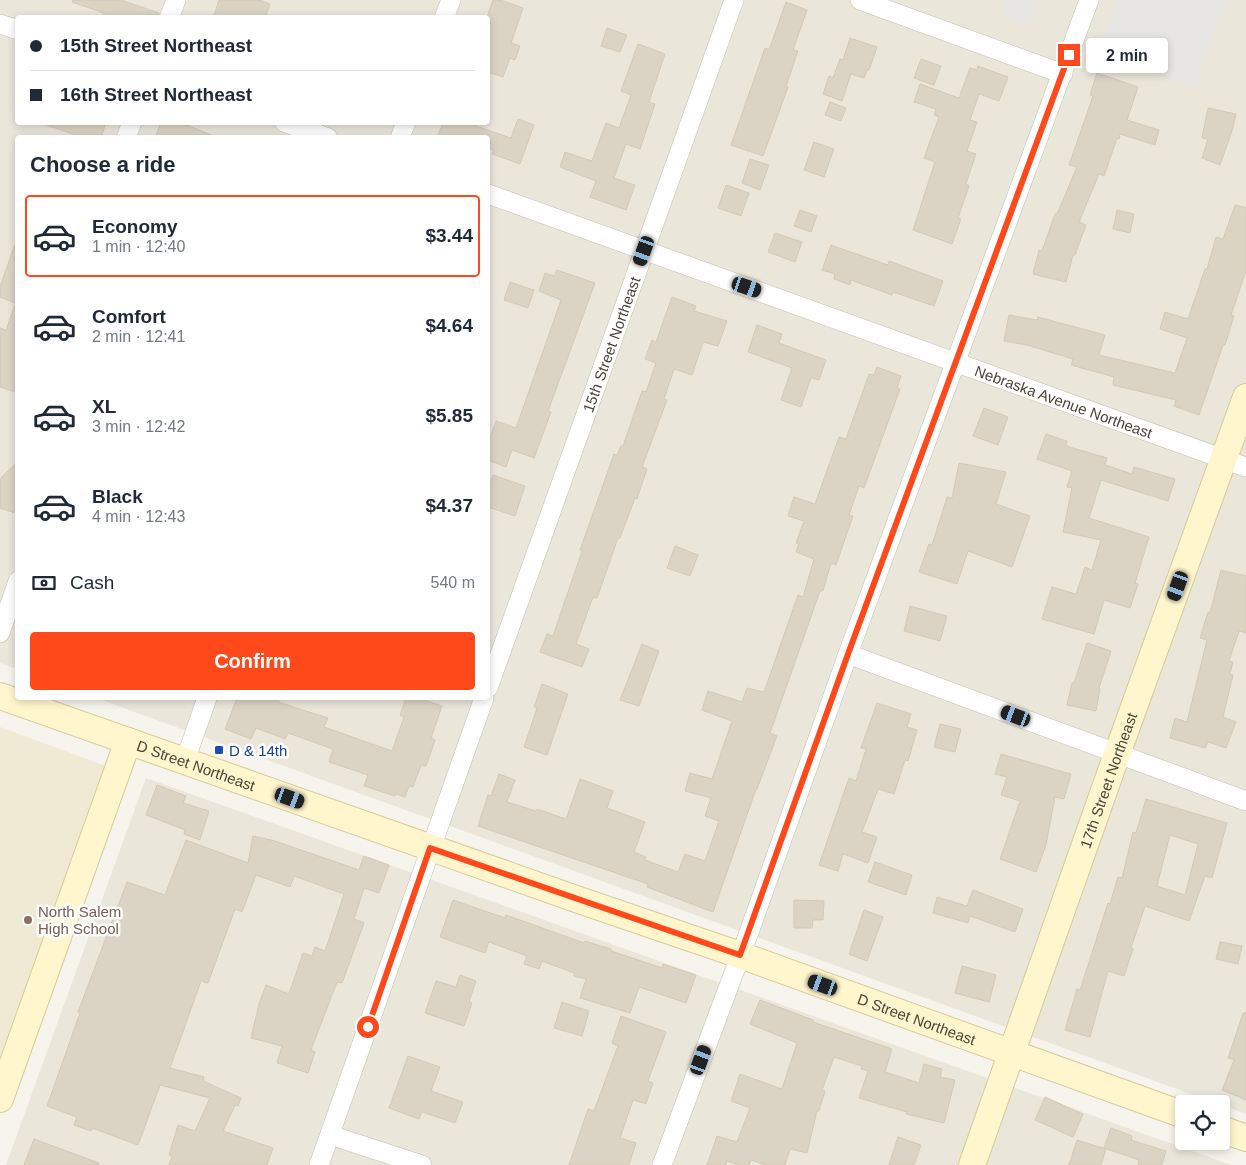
<!DOCTYPE html>
<html lang="en">
<head>
<meta charset="utf-8">
<style>
	body { margin:0; font-family:Arial,sans-serif; background:#f6f6f7; color:#1f2937; height:100vh; display:flex; flex-direction:column; font-size:19px; white-space:nowrap }
	* { box-sizing:border-box; margin:0 }
	p { font-size:16px; color:#747a83 }
	.icon { flex:none; width:28px; height:28px; fill:none; stroke:currentColor; stroke-width:2; stroke-linecap:round; stroke-linejoin:round }
	.map { position:relative; flex:1; overflow:hidden }
	.details { position:absolute; left:15px; top:135px; width:475px; height:565px; display:flex; flex-direction:column; background:#fff; border-radius:5px; box-shadow:0 2px 8px #0003 }
	.details>* { flex:none }
	.guide { position:absolute; left:15px; top:15px; width:475px; height:110px; border-radius:5px; box-shadow:0 2px 8px #0003; display:grid; align-content:center; height:110px; padding:0 15px; background:#fff }
	.tools { position:absolute; left:1175px; top:1095px; display:grid; gap:10px }
	.tools a { display:grid; place-items:center; width:55px; height:55px; border-radius:5px; background:#fff; box-shadow:0 2px 8px #0003; font-size:25px }
	.end { position:absolute; width:22px; height:22px; margin:-11px; border:6px solid #ff491a; background:#fff; box-shadow:0 0 0 2px #fff }
	.from { border-radius:50% }
	.bubble { position:absolute; height:35px; border-radius:5px; background:#fff; box-shadow:0 2px 8px #0003; font-size:16px; font-weight:700; line-height:35px; text-align:center }
	.car { position:absolute; width:15px; height:30px; margin:-15px -8px; border-radius:6px; box-shadow:0 0 4px 1px #0007; background:linear-gradient(#222 24%,#8ab4d8 0 40%,#222 0 76%,#8ab4d8 0 86%,#222 0) }
	.guide b { display:flex; align-items:center; gap:18px; height:48px; font-size:19px }
	.guide b+b { border-top:1px solid #e0e1e3 }
	.guide i { width:12px; height:12px; background:#1f2937 }
	ul { padding:0; list-style:none }
	li { display:flex; align-items:center; gap:15px; height:82px; margin:0 10px 8px; padding:0 5px; border:2px solid transparent; border-radius:5px }
	li div { flex:1 }
	li b { display:block; font-size:19px }
	li em { font-style:normal; font-weight:700 }
	li.active { border-color:#ff491a }
	li>.icon { width:45px; height:45px; stroke-width:1.5 }
	h2 { padding:0 15px; font-size:22px; line-height:60px }
	.pay { display:flex; align-items:center; gap:12px; height:55px; padding:0 15px; font-size:19px }
	.pay p { margin-inline-start:auto }
	.primary-button { display:flex; gap:10px; margin-top:auto; padding:10px 15px }
	.primary-button a { flex:1; height:58px; border-radius:5px; background:#ff491a; color:#fff; font-size:20px; font-weight:700; line-height:58px; text-align:center }
	.map>svg:first-child { display:block }
	.residential { fill:#eae6da; fill-rule:evenodd }
	.education { fill:#f0ead5 }
	.parking { fill:#e8e6e3 }
	.building { fill:#dbd3c3; stroke:#d4c9b3; fill-rule:evenodd }
	.lines { fill:none; stroke-linecap:round; stroke-linejoin:round }
	.street-casing { stroke:#c5bfb0; stroke-width:20 }
	.secondary-casing { stroke:#d7ca9b; stroke-width:28 }
	.street { stroke:#fff; stroke-width:19 }
	.secondary { stroke:#fff6cd; stroke-width:26 }
	.route { stroke:#ff491a; stroke-width:6 }
	.transit-dot { fill:#1a4fb4; stroke:#fff; stroke-width:2 }
	.education-dot { fill:#8d6e63; stroke:#fff; stroke-width:2 }
	.labels { text-anchor:middle; dominant-baseline:central; stroke-width:5; stroke-linejoin:round; paint-order:stroke }
	.street-label { font-size:15px; fill:#4b4539; stroke:#fff }
	.transit-label { font-size:15px; fill:#164399; stroke:#fff; text-anchor:start }
	.education-label { font-size:15px; fill:#785e54; stroke:#fff; text-anchor:start }
</style>
</head>
<body>
<div class="map">
<svg width="1246" height="1165" viewBox="0 0 1246 1165">
	<rect width="100%" height="100%" fill="#f6f4ec"/>
	<g class="residential">
		<path d="M0,0H1246V1114L96,698H488V138H18L17,669L0,663ZM18,18H488V122H18Z"/>
		<path d="M146,778L1231,1165H6Z"/>
	</g>
	<path class="education" d="M0,727L114,769L0,1071Z"/>
	<g class="parking">
		<path d="M1005,0H1035L1034,24L1015,23L1014,19L1004,18Z"/>
		<path d="M1117,0H1226L1195,88L1099,52Z"/>
	</g>
	<g class="building">
		<path d="M73,0H121L159,13L158,18H102L104,13L72,2Z"/>
		<path d="M219,0H260L270,4L265,18H213Z"/>
		<path d="M493,0H500L523,8L511,43L520,46L515,60L510,58L503,77L488,72V14Z"/>
		<path d="M786,2L807,10L793,50L798,51L786,86L788,87L763,156L731,145L765,48L769,50Z"/>
		<path d="M607,28L627,35L620,52L601,46Z"/>
		<path d="M850,38L877,47L869,70H867L864,78L851,74L842,101L823,94L829,76L833,78L840,59L843,60Z"/>
		<path d="M638,44L665,54L649,102L655,104L640,149L626,144L614,178L635,185L626,210L590,197L596,181L560,167L565,152L592,161L606,123L619,128L631,95L621,91Z"/>
		<path d="M921,59L941,66L934,85L914,78Z"/>
		<path d="M978,66L1008,77L999,101L979,94L970,120L977,122L967,151L976,154L966,184L969,186L958,218L961,219L952,244L913,230L935,162L924,158L939,117L934,115L936,109L914,102L920,84L959,98L970,68L977,70Z"/>
		<path d="M1097,73L1138,87L1127,120L1159,130L1155,145L1120,134L1119,139L1117,138L1104,176L1099,174L1079,222L1086,225L1075,255H1073L1066,282L1033,274L1039,250L1042,251L1055,214H1057L1077,167L1069,165L1093,96L1090,95Z"/>
		<path d="M830,102L846,108L841,121L825,115Z"/>
		<path d="M1208,108L1236,114L1232,131L1220,165L1202,158L1208,139L1202,138Z"/>
		<path d="M518,119L534,125L520,164L492,154L494,150L488,149V138H437L443,122H477L476,126L511,138Z"/>
		<path d="M48,122H106L101,138H84L47,125Z"/>
		<path d="M161,122H179L214,136V138H155Z"/>
		<path d="M814,142L834,149L824,177L804,170Z"/>
		<path d="M750,159L769,165L760,190L742,183Z"/>
		<path d="M726,185L749,193L741,216L718,208Z"/>
		<path d="M1235,205L1246,208V271L1231,315L1234,316L1225,345H1223L1199,415L1174,406L1176,400L1113,385L1114,377L1071,365L1073,359L1027,345L1004,341L1009,315L1037,320L1038,317L1105,335L1099,355L1175,373L1187,338L1160,329L1165,312L1188,319L1205,269H1207L1216,237L1223,239Z"/>
		<path d="M800,210L817,216L811,232L794,226Z"/>
		<path d="M1117,210L1134,214L1130,233L1113,229Z"/>
		<path d="M775,233L802,242L795,262L768,252Z"/>
		<path d="M15,244H18V304L0,297V287Z"/>
		<path d="M831,245L888,265L889,261L943,281L934,306L893,292L892,295L851,280L850,285L834,279L835,274L822,270Z"/>
		<path d="M557,270L595,283L548,411L551,412L534,458L512,450L506,467L488,460V444L496,421L516,428L561,300L539,291L545,273L554,276Z"/>
		<path d="M510,282L534,290L528,308L504,300Z"/>
		<path d="M672,297L696,306L694,311L727,321L718,346L703,342L692,375L674,369L664,399L667,400L642,467L647,469L637,499L635,498L620,538H618L597,598L593,597L576,644L589,649L582,667L540,652L547,634L553,636L582,551L580,550L614,454L617,455L621,446H623L642,391L646,392L656,363L645,359L652,340L656,342Z"/>
		<path d="M15,305H18V393L0,387V328L6,330Z"/>
		<path d="M757,325L782,334L779,343L826,360L819,380L811,378L801,407L781,400L792,368L748,352Z"/>
		<path d="M877,367L901,376L897,388L900,389L864,488L859,486L849,515L853,516L836,565L831,563L823,591H820L770,733L777,736L757,789H756L713,912L647,887L648,884L478,826L488,795L491,796L499,774L515,780L507,802L536,811L537,809L566,819L580,779L613,791L607,808L645,822L634,852L646,857L645,860L678,872L685,854L705,861L719,821L705,816L711,798L685,791L690,773L712,779L732,721L702,710L708,691L742,702L747,688L764,692L798,595L803,597L814,559L796,552L799,544L796,543L804,521L788,516L794,497L815,504L839,437L846,439L869,374L874,375Z"/>
		<path d="M984,408L1008,417L998,445L973,436Z"/>
		<path d="M1046,434L1067,441L1066,446L1107,458L1105,465L1132,474L1134,467L1175,479L1168,501L1101,480L1089,518L1149,537L1135,583L1138,584L1130,608L1104,600L1094,634L1042,619L1052,587L1076,594L1085,567L1092,570L1101,540L1063,532L1072,488L1067,487L1072,471L1037,459Z"/>
		<path d="M18,461V514L0,508V479Z"/>
		<path d="M959,463L1006,472L996,504L1030,516L1012,567L968,551L957,584L919,572L929,544L932,545L947,497L952,498Z"/>
		<path d="M493,475L525,486L515,516L488,507V490Z"/>
		<path d="M675,546L698,555L690,576L667,568Z"/>
		<path d="M1221,570L1246,576V633L1239,631L1229,661L1233,662L1230,674L1233,675L1223,717L1236,722L1226,748L1208,742L1205,748L1170,738L1175,718L1187,722L1207,640L1200,638L1208,612L1210,613Z"/>
		<path d="M910,606L947,616L940,641L904,631Z"/>
		<path d="M1087,643L1111,651L1099,688L1100,689L1096,711L1067,705L1072,683H1074Z"/>
		<path d="M642,644L659,651L639,706L620,700Z"/>
		<path d="M542,684L568,694L547,755L524,747L537,708L534,707Z"/>
		<path d="M237,698H280L278,702L328,718L324,727L392,751L404,717L400,715L406,698H418L442,706L431,738L435,740L426,766L421,765L413,787L409,786L405,797L396,794L395,796L364,786L368,775L329,762L333,749L288,733L285,739L256,728L251,739L225,729Z"/>
		<path d="M877,703L911,714L907,727L917,730L908,761L905,760L894,794L878,789L862,832L877,837L868,863L843,854L838,871L819,865L849,778L856,781L866,749L861,748Z"/>
		<path d="M940,724L961,729L955,752L934,747Z"/>
		<path d="M1001,754L1071,774L1064,799L1055,797L1046,845L1036,872L1000,859L1020,801L1001,795L1007,777L995,774Z"/>
		<path d="M157,785L186,796L183,803L209,811L200,840L184,834L185,830L146,815Z"/>
		<path d="M1146,799L1227,823L1212,878L1205,876L1189,921L1145,906L1131,948L1133,949L1124,976L1108,971L1090,1037L1065,1030L1077,989L1080,990L1108,903L1110,904L1118,877L1122,878L1133,832L1136,833ZM1170,835L1198,844L1185,895L1157,886Z"/>
		<path d="M253,836L275,841L359,870L364,856L389,865L379,893L364,888L354,919L364,923L342,983L337,982L311,1050L315,1052L308,1073L277,1063L282,1046L251,1038L259,1004L266,985L289,994L303,953L312,956L315,947L325,951L344,894L294,876L290,887L256,875L242,912L235,909L208,983L201,981L170,1068L204,1077L203,1081L241,1098L238,1106L235,1105L223,1131L273,1148L267,1165H169L172,1156L169,1155L178,1125L195,1131L210,1098L160,1085L138,1145L92,1128L91,1131L74,1125L77,1117L47,1106L80,1013L78,1012L127,882L165,895L186,840L248,863Z"/>
		<path d="M875,862L912,875L906,895L868,882Z"/>
		<path d="M973,890L1023,909L1015,932L970,916L968,923L933,913L937,897L967,906Z"/>
		<path d="M453,900L505,918L506,915L584,943L585,941L611,949V951L662,968L663,964L696,975L686,1003L639,987L630,1013L580,998L586,979L574,976V973L542,961L539,969L524,964L527,956L489,942L485,953L440,937Z"/>
		<path d="M794,900L824,901L823,920H813L812,928H794Z"/>
		<path d="M864,910L883,917L867,961L849,954Z"/>
		<path d="M1220,942L1242,946L1238,964L1216,959Z"/>
		<path d="M962,966L996,975L989,1002L955,993Z"/>
		<path d="M460,975L476,981L469,1002L472,1003L464,1026L425,1013L436,981L456,987Z"/>
		<path d="M760,1000L813,1020V1022L892,1049L885,1072L919,1083L924,1064L942,1069L940,1077L955,1080L944,1123L906,1114L907,1112L859,1098L868,1071L861,1069L862,1066L834,1057L822,1090L825,1091L819,1111H817L807,1153L790,1149L785,1165H766L751,1160L749,1165H738L727,1161L726,1165H707L717,1136L737,1142L750,1108L731,1101L740,1074L782,1089L797,1043L750,1024Z"/>
		<path d="M562,1002L589,1011L582,1036L554,1028Z"/>
		<path d="M1243,1013H1246V1100L1222,1090L1234,1060L1228,1058Z"/>
		<path d="M621,1016L666,1032L648,1081L653,1083L646,1104L633,1100L620,1138L636,1143L629,1165H569L588,1109L594,1111L618,1046L612,1043Z"/>
		<path d="M408,1056L440,1067L431,1091L463,1102L455,1123L422,1112L419,1119L389,1108Z"/>
		<path d="M1045,1097L1083,1114L1073,1137L1035,1120Z"/>
		<path d="M1111,1128L1132,1136L1131,1140L1166,1151L1162,1165H1138L1139,1160L1104,1148Z"/>
		<path d="M898,1137L921,1145L914,1165H889Z"/>
		<path d="M34,1139L99,1163V1165H24Z"/>
		<path d="M1077,1140L1106,1149L1101,1165H1069Z"/>
	</g>
	<g class="lines">
		<g class="street-casing">
			<g id="street">
				<path d="M860,0L1063,74"/>
				<path d="M169,18L176,0"/>
				<path d="M444,18L451,0"/>
				<path d="M0,24L18,30"/>
				<path d="M284,122L328,138"/>
				<path d="M126,138L132,122"/>
				<path d="M400,138L406,122"/>
				<path id="s1" d="M488,194L1246,467"/>
				<path d="M0,633L18,581"/>
				<path d="M848,654L1246,801"/>
				<path id="s2" d="M488,688L734,0"/>
				<path d="M185,761L207,698"/>
				<path d="M330,1135L422,1165"/>
				<path d="M319,1165L484,698"/>
				<path d="M662,1165L748,935L848,654L1089,0"/>
			</g>
		</g>
		<g class="secondary-casing">
			<g id="secondary">
				<path id="s3" d="M0,696L579,900L740,955L1184,1115"/>
				<path d="M0,1099L128,741"/>
				<path d="M1221,1129L1246,1138"/>
				<path id="s4" d="M972,1165L1117,754L1246,397"/>
			</g>
		</g>
		<use href="#street" class="street"/>
		<use href="#secondary" class="secondary"/>
	</g>
	<g class="lines">
		<path class="route" d="M368,1027L430,848L740,955L848,654L1069,55"/>
	</g>
	<rect class="transit-dot" x="214" y="745" width="10" height="10" rx="2.5"/>
	<circle class="education-dot" cx="28" cy="920" r="5"/>
	<g class="labels">
		<g class="street-label">
			<text stroke="none"><textPath href="#s2" startOffset="365">15th Street Northeast</textPath></text>
			<text stroke="none"><textPath href="#s1" startOffset="612">Nebraska Avenue Northeast</textPath></text>
			<text stroke="none"><textPath href="#s3" startOffset="208">D Street Northeast</textPath></text>
			<text stroke="none"><textPath href="#s4" startOffset="408">17th Street Northeast</textPath></text>
			<text stroke="none"><textPath href="#s3" startOffset="972">D Street Northeast</textPath></text>
		</g>
		<g class="transit-label">
			<text x="229" y="750">D &amp; 14th</text>
		</g>
		<g class="education-label">
			<text x="38" y="911">North Salem<tspan x="38" dy="17">High School</tspan></text>
		</g>
	</g>
</svg>
<div class="tools">
<a><svg class="icon" aria-label="locate" viewBox="0 0 24 24"><circle cx="12" cy="12" r="6"/><path d="M12 2v4M12 18v4M2 12h4M18 12h4"/></svg></a>
</div>
<i class="end from" style="left:368px;top:1027px"></i>
<i class="end" style="left:1069px;top:55px"></i>
<div class="bubble" style="left:1086px;top:38px;width:82px">2 min</div>
<i class="car" style="left:644px;top:251px;rotate:200deg"></i>
<i class="car" style="left:747px;top:287px;rotate:109deg"></i>
<i class="car" style="left:1178px;top:586px;rotate:200deg"></i>
<i class="car" style="left:1016px;top:716px;rotate:291deg"></i>
<i class="car" style="left:290px;top:798px;rotate:110deg"></i>
<i class="car" style="left:823px;top:985px;rotate:290deg"></i>
<i class="car" style="left:701px;top:1060px;rotate:20deg"></i>
<div class="guide">
<b><i class="from"></i>15th Street Northeast</b>
<b><i></i>16th Street Northeast</b>
</div>
<section class="details">
<h2>Choose a ride</h2>
<ul>
<li class="active"><svg class="icon" aria-label="car" viewBox="0 0 24 24"><path d="M5 17H2v-5l4-1 3-4h7l3 4 3 1v5h-3M9 17h6M6 11h13"/><circle cx="7" cy="17" r="2"/><circle cx="17" cy="17" r="2"/></svg><div><b>Economy</b><p>1 min · 12:40</p></div><em>$3.44</em></li>
<li><svg class="icon" aria-label="car" viewBox="0 0 24 24"><path d="M5 17H2v-5l4-1 3-4h7l3 4 3 1v5h-3M9 17h6M6 11h13"/><circle cx="7" cy="17" r="2"/><circle cx="17" cy="17" r="2"/></svg><div><b>Comfort</b><p>2 min · 12:41</p></div><em>$4.64</em></li>
<li><svg class="icon" aria-label="car" viewBox="0 0 24 24"><path d="M5 17H2v-5l4-1 3-4h7l3 4 3 1v5h-3M9 17h6M6 11h13"/><circle cx="7" cy="17" r="2"/><circle cx="17" cy="17" r="2"/></svg><div><b>XL</b><p>3 min · 12:42</p></div><em>$5.85</em></li>
<li><svg class="icon" aria-label="car" viewBox="0 0 24 24"><path d="M5 17H2v-5l4-1 3-4h7l3 4 3 1v5h-3M9 17h6M6 11h13"/><circle cx="7" cy="17" r="2"/><circle cx="17" cy="17" r="2"/></svg><div><b>Black</b><p>4 min · 12:43</p></div><em>$4.37</em></li>
</ul>
<div class="pay"><svg class="icon" aria-label="cash" viewBox="0 0 24 24"><path d="M3 7h18v10H3z"/><circle cx="12" cy="12" r="2"/></svg>Cash<p>540 m</p></div>
<div class="primary-button"><a>Confirm</a></div>
</section>
</div>
</body>
</html>
